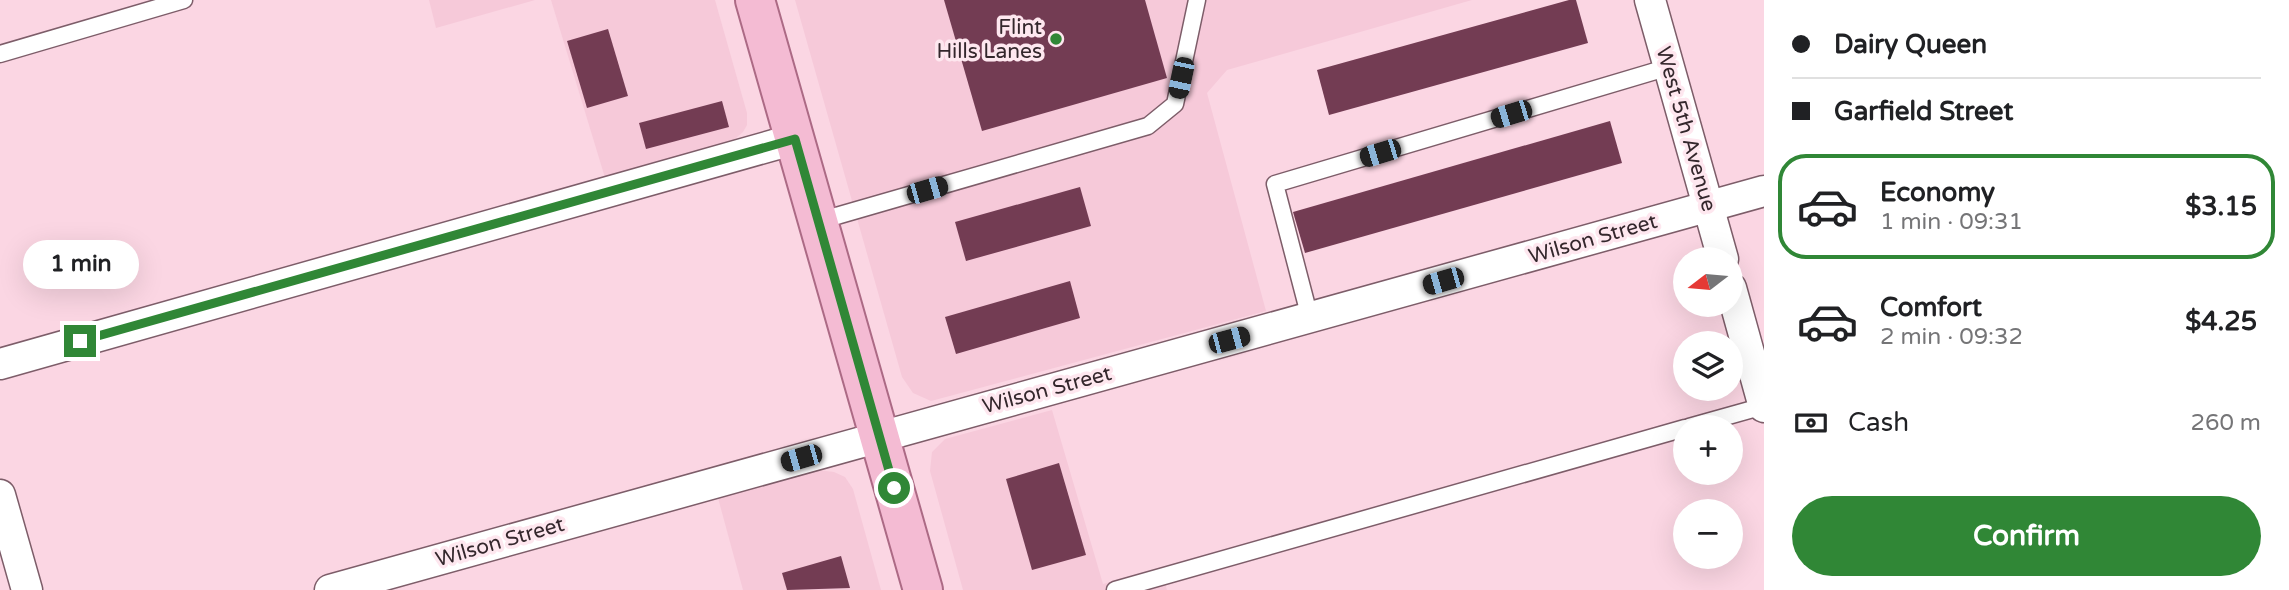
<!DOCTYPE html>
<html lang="en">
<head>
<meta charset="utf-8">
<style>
	body { margin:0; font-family:"Varela Round",sans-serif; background:#f6f6f6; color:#202124; height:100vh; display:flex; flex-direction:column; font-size:26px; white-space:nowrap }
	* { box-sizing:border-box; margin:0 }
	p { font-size:23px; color:#757577 }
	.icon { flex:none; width:38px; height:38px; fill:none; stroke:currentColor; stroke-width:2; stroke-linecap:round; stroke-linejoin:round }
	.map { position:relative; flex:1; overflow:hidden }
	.drawer { display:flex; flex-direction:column; background:#fff; width:525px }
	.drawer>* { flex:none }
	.banner { display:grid; align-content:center; height:154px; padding:0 28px; background:#fff }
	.needle { width:46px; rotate:254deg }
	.controls { position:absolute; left:1673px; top:247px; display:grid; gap:14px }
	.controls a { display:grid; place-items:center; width:70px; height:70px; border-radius:50%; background:#fff; box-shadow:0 7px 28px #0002; font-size:35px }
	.end { position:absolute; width:32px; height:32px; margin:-16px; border:9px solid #308736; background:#fff; box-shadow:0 0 0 4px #fff }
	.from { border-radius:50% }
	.bubble { position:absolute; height:49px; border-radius:24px; background:#fff; box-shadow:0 7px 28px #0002; font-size:23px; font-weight:700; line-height:49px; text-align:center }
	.car { position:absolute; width:21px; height:42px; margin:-21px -10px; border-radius:9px; box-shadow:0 0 5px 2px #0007; background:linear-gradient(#222 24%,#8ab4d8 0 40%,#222 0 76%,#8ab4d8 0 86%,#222 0) }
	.banner b { display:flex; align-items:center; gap:24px; height:66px; font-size:26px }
	.banner b+b { border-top:2px solid #e0e0e0 }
	.banner i { width:18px; height:18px; background:#202124 }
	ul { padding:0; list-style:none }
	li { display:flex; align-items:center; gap:21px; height:105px; margin:0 14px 10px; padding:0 14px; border:4px solid transparent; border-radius:28px }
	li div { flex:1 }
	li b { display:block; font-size:26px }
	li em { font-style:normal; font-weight:700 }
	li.selected { border-color:#308736 }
	li>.icon { width:63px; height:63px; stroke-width:1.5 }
	.pay { display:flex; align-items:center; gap:18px; height:77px; padding:0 28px; font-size:26px }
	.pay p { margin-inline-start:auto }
	.primary-button { display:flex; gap:14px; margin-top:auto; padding:14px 28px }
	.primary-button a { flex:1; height:80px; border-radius:42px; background:#308736; color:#fff; font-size:28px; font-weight:700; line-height:80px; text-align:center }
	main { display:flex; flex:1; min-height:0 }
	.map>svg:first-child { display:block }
	.built { fill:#f6c9d9 }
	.building { fill:#733c53 }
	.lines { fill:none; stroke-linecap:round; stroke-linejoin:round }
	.lane-casing { stroke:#7d5d69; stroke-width:19 }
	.street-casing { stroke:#7d5d69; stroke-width:33 }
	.primary-casing { stroke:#ac6a85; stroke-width:42 }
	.lane { stroke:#fff; stroke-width:16 }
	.street { stroke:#fff; stroke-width:30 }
	.primary { stroke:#f4bbd3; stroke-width:38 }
	.route { stroke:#308736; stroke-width:9 }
	.poi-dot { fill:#308736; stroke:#fee7ef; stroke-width:2.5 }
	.labels { text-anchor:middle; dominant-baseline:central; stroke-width:7; stroke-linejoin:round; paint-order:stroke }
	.poi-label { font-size:21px; fill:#34272c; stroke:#fee7ef; text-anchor:end }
	.street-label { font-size:21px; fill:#34272c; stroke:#fee7ef }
</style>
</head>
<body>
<main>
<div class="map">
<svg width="1764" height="590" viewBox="0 0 1764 590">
	<rect width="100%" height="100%" fill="#fbd6e3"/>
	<g class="built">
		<path d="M429,0H535L436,28Z"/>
		<path d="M551,0H715L747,113V125L743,132L730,143L606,181Z"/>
		<path d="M795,0H1472L1227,70L1207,93L1266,311L931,401L913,393L902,377Z"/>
		<path d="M1052,410L1103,584L1160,568L1167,590H963L930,471L932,452L945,439Z"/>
		<path d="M818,470L834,472L845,477L853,489L881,590H743L718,498Z"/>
	</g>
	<g class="building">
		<path d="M944,0H1145L1167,78L982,131Z"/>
		<path d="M1569,0H1576L1588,43L1329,115L1317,70Z"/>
		<path d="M608,29L628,96L587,108L567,41Z"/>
		<path d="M722,101L729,127L646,149L639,123Z"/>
		<path d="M1610,121L1622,163L1305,253L1293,212Z"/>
		<path d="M1080,187L1091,226L966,261L955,222Z"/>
		<path d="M1070,281L1080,318L956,354L945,317Z"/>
		<path d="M1059,463L1086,555L1032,570L1006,479Z"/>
		<path d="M841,556L850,588L787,590L782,573Z"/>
	</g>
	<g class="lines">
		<g class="lane-casing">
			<g id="lane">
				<path d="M0,54L184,0"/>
				<path d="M819,221L1148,126L1175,104L1197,0"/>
				<path d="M1310,318L1275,184L1669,67"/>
				<path d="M1689,427L1764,406"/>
				<path d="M1115,590L1685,428"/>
			</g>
		</g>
		<g class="street-casing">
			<g id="street">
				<path d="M1650,0L1723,259"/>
				<path d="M1731,288L1764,407"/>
				<path d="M0,364L795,139"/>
				<path d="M0,495L27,590"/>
				<path d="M330,590L1764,191"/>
			</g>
		</g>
		<g class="primary-casing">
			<path id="primary" d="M755,0L923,590"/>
		</g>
		<use href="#lane" class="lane"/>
		<use href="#street" class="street"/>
		<use href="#primary" class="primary"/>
	</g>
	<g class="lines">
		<path class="route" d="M80,341L795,139L894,488"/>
	</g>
	<circle class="poi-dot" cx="1056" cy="39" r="7"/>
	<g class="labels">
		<g class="poi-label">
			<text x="1042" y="27">Flint<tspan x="1042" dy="24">Hills Lanes</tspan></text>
		</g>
		<g class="street-label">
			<text transform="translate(1686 129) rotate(74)">West 5th Avenue</text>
			<text transform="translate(1593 239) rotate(-16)">Wilson Street</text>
			<text transform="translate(1047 390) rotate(-15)">Wilson Street</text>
			<text transform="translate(500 542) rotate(-16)">Wilson Street</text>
		</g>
	</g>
</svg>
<div class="controls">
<a><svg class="needle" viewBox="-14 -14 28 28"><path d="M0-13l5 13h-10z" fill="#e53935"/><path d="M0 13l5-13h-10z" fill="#757577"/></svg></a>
<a><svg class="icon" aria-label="layers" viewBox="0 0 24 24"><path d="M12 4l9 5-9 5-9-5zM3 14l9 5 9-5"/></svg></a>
<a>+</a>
<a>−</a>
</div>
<i class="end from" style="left:894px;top:488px"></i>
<i class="end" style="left:80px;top:341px"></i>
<div class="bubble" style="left:23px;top:240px;width:116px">1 min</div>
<i class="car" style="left:1181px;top:78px;rotate:192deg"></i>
<i class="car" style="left:1511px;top:114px;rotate:253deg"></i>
<i class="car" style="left:1380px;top:153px;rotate:253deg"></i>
<i class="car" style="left:927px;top:190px;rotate:74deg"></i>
<i class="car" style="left:1443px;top:281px;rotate:254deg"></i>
<i class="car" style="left:1229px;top:340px;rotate:75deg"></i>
<i class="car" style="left:801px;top:458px;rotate:254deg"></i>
</div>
<section class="drawer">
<div class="banner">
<b><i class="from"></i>Dairy Queen</b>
<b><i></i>Garfield Street</b>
</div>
<ul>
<li class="selected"><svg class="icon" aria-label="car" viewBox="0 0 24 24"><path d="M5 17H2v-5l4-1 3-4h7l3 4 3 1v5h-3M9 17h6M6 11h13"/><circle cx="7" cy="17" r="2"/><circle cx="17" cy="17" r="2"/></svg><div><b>Economy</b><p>1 min · 09:31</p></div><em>$3.15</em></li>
<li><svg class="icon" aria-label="car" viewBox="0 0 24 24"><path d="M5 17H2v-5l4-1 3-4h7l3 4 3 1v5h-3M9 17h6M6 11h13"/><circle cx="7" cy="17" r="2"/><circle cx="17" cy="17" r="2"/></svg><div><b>Comfort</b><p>2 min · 09:32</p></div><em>$4.25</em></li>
</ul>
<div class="pay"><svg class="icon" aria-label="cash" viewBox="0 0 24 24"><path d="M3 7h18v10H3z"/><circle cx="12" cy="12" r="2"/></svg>Cash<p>260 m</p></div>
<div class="primary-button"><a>Confirm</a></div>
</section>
</main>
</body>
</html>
